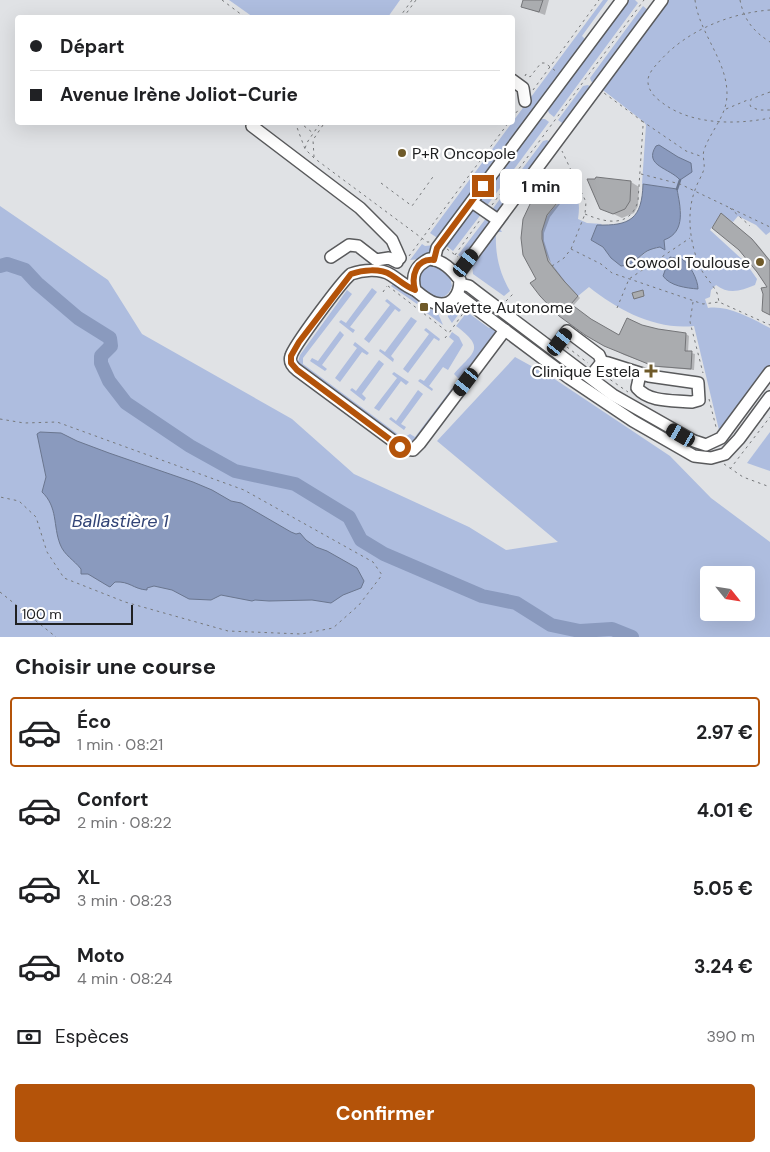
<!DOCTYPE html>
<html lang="fr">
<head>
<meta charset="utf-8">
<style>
	body { margin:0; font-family:"DM Sans",sans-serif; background:#f6f6f6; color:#202124; height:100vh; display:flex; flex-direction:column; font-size:19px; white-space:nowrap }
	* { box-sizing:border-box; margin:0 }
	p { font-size:16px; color:#757577 }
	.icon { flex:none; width:28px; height:28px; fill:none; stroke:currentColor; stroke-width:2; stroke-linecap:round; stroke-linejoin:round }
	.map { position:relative; height:637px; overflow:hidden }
	.side { display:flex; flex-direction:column; background:#fff; flex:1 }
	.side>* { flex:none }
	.top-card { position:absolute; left:15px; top:15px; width:500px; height:110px; border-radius:5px; box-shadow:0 5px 20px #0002; display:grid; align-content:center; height:110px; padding:0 15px; background:#fff }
	.needle { width:32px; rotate:120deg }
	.fabs { position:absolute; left:700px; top:566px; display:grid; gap:10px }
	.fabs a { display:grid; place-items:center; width:55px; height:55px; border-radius:5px; background:#fff; box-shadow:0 5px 20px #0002; font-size:25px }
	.scale { position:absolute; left:15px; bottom:12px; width:118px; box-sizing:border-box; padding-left:5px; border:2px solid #202122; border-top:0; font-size:14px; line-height:18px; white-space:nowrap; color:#202122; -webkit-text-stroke:4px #fff; paint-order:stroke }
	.end { position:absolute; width:22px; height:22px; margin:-11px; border:6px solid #b45309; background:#fff; box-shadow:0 0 0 2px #fff }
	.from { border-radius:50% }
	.bubble { position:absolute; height:35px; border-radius:5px; background:#fff; box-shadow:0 5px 20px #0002; font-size:16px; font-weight:700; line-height:35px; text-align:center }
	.car { position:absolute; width:15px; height:30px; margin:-15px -8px; border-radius:6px; box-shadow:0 0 4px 1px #0007; background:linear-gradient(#222 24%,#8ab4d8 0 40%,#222 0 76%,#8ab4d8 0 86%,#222 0) }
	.top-card b { display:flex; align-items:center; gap:18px; height:48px; font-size:19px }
	.top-card b+b { border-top:1px solid #e0e0e0 }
	.top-card i { width:12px; height:12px; background:#202124 }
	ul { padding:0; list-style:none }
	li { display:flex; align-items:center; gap:15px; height:70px; margin:0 10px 8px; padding:0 5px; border:2px solid transparent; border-radius:5px }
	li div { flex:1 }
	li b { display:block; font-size:19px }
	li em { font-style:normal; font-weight:700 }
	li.current { border-color:#b45309 }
	li>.icon { width:45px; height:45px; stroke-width:1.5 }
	h2 { padding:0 15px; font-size:22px; line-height:60px }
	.pay { display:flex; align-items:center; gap:12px; height:55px; padding:0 15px; font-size:19px }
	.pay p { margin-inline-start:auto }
	.cta { display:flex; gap:10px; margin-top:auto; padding:10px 15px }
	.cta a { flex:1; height:58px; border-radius:5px; background:#b45309; color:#fff; font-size:20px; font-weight:700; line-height:58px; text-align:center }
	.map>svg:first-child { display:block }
	.green { fill:#aebddf; fill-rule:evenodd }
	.water { fill:#8a9abe; stroke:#6a768f }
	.shadow { fill:#0003 }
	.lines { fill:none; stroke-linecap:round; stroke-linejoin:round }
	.stream { stroke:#6a768f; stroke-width:2.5 }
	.river { stroke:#8a9abe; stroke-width:14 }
	.building { fill:#aaacaf; stroke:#747578 }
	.minor-casing { stroke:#595a5c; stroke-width:14 }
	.path { stroke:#76787a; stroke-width:1; stroke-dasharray:2.5 4; stroke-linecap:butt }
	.minor { stroke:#fff; stroke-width:11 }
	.route { stroke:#b45309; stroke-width:6 }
	.poi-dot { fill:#6f5a29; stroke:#fff; stroke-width:2 }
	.labels { text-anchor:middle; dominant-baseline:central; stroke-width:4.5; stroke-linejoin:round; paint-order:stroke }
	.poi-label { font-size:16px; fill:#202122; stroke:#fff; text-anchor:start }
	.water-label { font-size:18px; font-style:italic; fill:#324476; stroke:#fff }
</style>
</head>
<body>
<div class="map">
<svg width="770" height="637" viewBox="0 0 770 637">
	<rect width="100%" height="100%" fill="#e0e2e5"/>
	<g class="green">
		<path d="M229,0H400L388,17H253Z"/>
		<path d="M603,0H608L582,36L587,41L439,239L430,233Z"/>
		<path d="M626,0H635L638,3L554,117L549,113L547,108Z"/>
		<path d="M664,0H770V232L766,235L756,225L738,216L733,222L721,214L710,230L745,262L757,279L755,285C741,291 729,295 716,285L711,290L710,297L705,299L708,308C729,305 752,319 770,328V366L721,432L719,430L694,326C655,330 618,310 589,287L578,296C547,265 520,226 569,196L565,185H574C579,197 580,207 578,219L587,223L602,224L601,225H597L591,240L603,247L617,263L637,259L649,250L660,247L681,212L677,189L642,184L646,125L644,122L599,87Z"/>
		<path d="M643,6L650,12L595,85L591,81L590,78Z"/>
		<path d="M588,85L593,89L565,125L558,120L583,86Z"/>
		<path d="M540,119H545L549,122L486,207L480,201L479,197Z"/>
		<path d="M547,140L552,143L498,216L491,211L543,141Z"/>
		<path d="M0,206L108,280L142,334L292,419L354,474L469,527L506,550L558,542L437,441L515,357L553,378L670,456L711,498L770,542V637H0ZM709,575H746V612H709Z"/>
		<path d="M470,210H475L482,213L453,251L444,244Z"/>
		<path d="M487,217L494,222L465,260L458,255Z"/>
		<path d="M497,224L502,232H496C495,254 499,272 510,291L504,296L473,274L472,264Z"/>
		<path d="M422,244L425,246L435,245C429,253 421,260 410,260Z"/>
		<path d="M430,265L437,266L450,276L452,286C445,307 425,295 418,281L423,267Z"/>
		<path d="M395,281L410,292L418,302L417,304L391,286Z"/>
		<path d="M372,288L377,292L350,327L355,330L353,333L339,322L341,320L346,323Z"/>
		<path d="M347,290L352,294L303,358V364L403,438L410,434L415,437L459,379L454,374C473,352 487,349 456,326L467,312L489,328L492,326L495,330V334L419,439L410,445H405L297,365L300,355Z"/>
		<path d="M387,299L401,310L399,312L395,309L369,343L364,339L390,305L385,301Z"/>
		<path d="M455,303L465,306L452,323L448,317L447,311Z"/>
		<path d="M426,308L437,311L443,325L424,311Z"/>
		<path d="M411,317L417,321L391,356L394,359L393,362L379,351L380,349L385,352Z"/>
		<path d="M426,328L440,339L439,341L434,338L408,373L403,369L429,334L424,330Z"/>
		<path d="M340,331L344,335L322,365L327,369L325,371L310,361L312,358L318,361Z"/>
		<path d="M452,332L459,337L463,345L448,370L443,367L429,386L433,389L432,391L418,381L420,379L424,381L454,341L449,337Z"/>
		<path d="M355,342L369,353L367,355L362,352L340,382L335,378L357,348L353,345Z"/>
		<path d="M379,360L384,364L362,394L366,398L364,401L350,390L352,388L356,391Z"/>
		<path d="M394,372L409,382L406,385L401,381L379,411L374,408L397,378L392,374Z"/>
		<path d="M418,390L423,394L401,424L406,427L404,430L389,419L391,417L396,421Z"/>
		<path d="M770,432V471L747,463Z"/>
	</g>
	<g class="water">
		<path d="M659,145L678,157L691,163L692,172L680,180C670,168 643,166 656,146Z"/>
		<path d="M643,184L677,189C680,206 687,232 664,240L665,250L660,247C655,248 651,249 647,251C639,256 632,266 621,266L611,258L603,247L591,240L597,225C630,226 642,219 643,184Z"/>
		<path d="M670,257C673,258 679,258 682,259C690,264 698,280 698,289C686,288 670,286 663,276Z"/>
		<path d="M40,432L61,433L77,441L109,453L193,482L212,490L231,501L241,503L291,532L296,534L300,533L306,540L316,547L327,551L357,568L364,581L361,588L343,595L331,603L312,600L269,601L255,600L252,601L221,595L211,600L189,599L172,590L154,586L147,588V590C133,589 130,581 115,582L110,587L108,586L88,574H81V569C74,560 64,555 60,544C53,526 58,507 42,492L46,477L37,434Z"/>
	</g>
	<g class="shadow">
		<path d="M525,0H549L545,15L523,7Z"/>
		<path d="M563,182L566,184L571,197L560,204L550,217L544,233V241L551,263L567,284L580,298L573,306L594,323L620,337L642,326L686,334L689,336L688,352L695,354L694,370L658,367L624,355L586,334L537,279L522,238Z"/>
		<path d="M631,182L639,187L638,206L634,213L622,218L605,210Z"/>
		<path d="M727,218L757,244L770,260V314L769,288Z"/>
	</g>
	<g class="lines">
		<path class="stream" d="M677,189L680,180"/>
		<path class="river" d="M0,266L7,264L25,270L37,283L78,318L110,338L111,346L101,356V363L109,381L126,403L190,446L235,471L295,484L349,517L361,540L384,554L482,596L516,603L551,625L580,631L612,629L632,637"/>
	</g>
	<g class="building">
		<path d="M523,0H543L539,12L521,7Z"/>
		<path d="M596,177L631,181L630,201L625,209L613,214L600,209L587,179H595Z"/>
		<path d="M563,180L569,196L557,203L547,215L542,231V239L548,261L564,281L578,296L571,304L591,319L619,335L627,318L642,325L658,329L686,333L685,351H692L691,369L653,366L604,346L585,335L559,316L540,296L530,283L536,279L523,255L521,238L523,219L531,202L537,195L551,185Z"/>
		<path d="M721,213L752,239L770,261V315L762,311L763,294L761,288L767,287L757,272L739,250L712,228Z"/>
		<path d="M643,290L644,296L634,299L632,293Z"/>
	</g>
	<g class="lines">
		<g class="minor-casing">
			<g id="minor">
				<path d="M512,80L523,88L525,101"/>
				<path d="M252,126L360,208L392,240L400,258"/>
				<path d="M472,202L498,220"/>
				<path d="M331,257L349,245L358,246L376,260L389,258L397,262"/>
				<path d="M429,259C443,260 452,270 460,280C460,294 452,308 435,303C428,301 421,295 415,290C411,275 415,266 429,259Z"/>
				<path d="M434,260L437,248L622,0"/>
				<path d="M457,276L662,0"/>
				<path d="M460,284L469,286L478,293L613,395L694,441L706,445L721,438L770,372"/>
				<path d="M415,290C406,287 399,280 391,275C380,268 362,270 351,274C342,281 293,347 291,356C289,362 292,366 297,370L404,449L413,450L420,443L505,330"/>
				<path d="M458,295L569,378L633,421L694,456L711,458L725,454L739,439L770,397"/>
				<path d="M553,349L567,331L599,355L602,362"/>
				<path d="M590,377L602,362L608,363L649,376L698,383L699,400L692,402C674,400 650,403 637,388L640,374"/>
			</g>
		</g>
		<g class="path">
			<path d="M222,0L246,18"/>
			<path d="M695,0C699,33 727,60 727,94C727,116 711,130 704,150C702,157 705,162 704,169C702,176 697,183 695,190C686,214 690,242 699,265C703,275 711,282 716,291C718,294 718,298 719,302"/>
			<path d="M740,0C744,20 753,31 770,42"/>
			<path d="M770,10C730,13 685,31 658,63C654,67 649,73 648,79C647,88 653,96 660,101C689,125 735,125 770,118"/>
			<path d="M399,18L412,0"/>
			<path d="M403,18L416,0"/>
			<path d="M525,76L526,74L530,77L541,63H545L557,72"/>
			<path d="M533,90L599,0"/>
			<path d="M770,92L751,99L750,105L751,107L759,110H770"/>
			<path d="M726,109L750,99"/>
			<path d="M512,118L519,109"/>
			<path d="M642,121L686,151L703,157"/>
			<path d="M295,122L305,149L314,158L427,242H430"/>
			<path d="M299,122L313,133"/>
			<path d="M305,148L308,141L321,122"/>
			<path d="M314,157L313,140L325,122"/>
			<path d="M641,174L680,184L770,227"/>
			<path d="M381,183L412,206L435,174"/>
			<path d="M492,205L644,0"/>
			<path d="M730,208L750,226"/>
			<path d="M585,214C606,223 630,228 638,201L643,126L642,121L604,93"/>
			<path d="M447,249L458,257"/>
			<path d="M571,249L601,264L612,273L703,304L719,302L770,325"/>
			<path d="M455,255L480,220"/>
			<path d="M409,256L509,122"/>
			<path d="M552,266L564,258L571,249L585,214L586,202L562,151"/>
			<path d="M388,286L449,333L464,312"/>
			<path d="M383,292L387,286"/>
			<path d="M506,301L513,294"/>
			<path d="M693,302L690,322L703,373"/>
			<path d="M617,308L629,279L690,238"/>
			<path d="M445,338L449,333"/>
			<path d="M567,347L588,363"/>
			<path d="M605,376L628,392"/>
			<path d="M709,399L716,427L715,429"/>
			<path d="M0,419L24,423L57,422L244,490L373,562L382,575L359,605L333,628L301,634L228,631L125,602L64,578L47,552L36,517L19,501L0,497"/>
			<path d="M724,464L743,477L770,487"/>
			<path d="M730,469L770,417"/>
			<path d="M0,592L56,637"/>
		</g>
		<use href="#minor" class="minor"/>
	</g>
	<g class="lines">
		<path class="route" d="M400,447L297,370L291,363V356L299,342L351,274C362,270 380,268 391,275C399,280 406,287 415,290C411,276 416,258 434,260L437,248L483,186"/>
	</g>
	<g class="poi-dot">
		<circle cx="402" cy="153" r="5"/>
		<circle cx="760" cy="262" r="5"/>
		<rect x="419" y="302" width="10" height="10" rx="2.5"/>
		<path d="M648.5 363.5h5v5h5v5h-5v5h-5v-5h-5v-5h5z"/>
	</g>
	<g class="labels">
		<g class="poi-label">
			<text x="412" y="153">P+R Oncopole</text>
			<text x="750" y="262" text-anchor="end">Cowool Toulouse</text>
			<text x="434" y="307">Navette Autonome</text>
			<text x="640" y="371" text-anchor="end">Clinique Estela</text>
		</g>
		<g class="water-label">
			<text x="120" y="521">Ballastière 1</text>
		</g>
	</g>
</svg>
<div class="fabs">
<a><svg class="needle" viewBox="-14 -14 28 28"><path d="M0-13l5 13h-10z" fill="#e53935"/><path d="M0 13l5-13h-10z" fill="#757577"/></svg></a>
</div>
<div class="scale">100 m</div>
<i class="end from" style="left:400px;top:447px"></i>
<i class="end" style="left:483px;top:186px"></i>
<div class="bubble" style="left:500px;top:169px;width:82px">1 min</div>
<i class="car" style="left:466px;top:263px;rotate:37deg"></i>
<i class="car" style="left:560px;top:342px;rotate:38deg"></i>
<i class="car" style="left:466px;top:382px;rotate:217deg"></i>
<i class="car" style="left:681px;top:435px;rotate:300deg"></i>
<div class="top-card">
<b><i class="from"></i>Départ</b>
<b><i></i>Avenue Irène Joliot-Curie</b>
</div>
</div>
<section class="side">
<h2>Choisir une course</h2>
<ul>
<li class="current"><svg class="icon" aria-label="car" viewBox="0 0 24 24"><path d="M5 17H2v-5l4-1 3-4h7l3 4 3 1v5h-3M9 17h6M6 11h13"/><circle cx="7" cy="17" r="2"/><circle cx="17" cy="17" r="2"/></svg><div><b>Éco</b><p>1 min · 08:21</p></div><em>2.97 €</em></li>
<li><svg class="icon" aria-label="car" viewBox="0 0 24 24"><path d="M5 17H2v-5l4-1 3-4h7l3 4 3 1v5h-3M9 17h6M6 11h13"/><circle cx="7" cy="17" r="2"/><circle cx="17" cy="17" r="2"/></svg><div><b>Confort</b><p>2 min · 08:22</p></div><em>4.01 €</em></li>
<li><svg class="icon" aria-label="car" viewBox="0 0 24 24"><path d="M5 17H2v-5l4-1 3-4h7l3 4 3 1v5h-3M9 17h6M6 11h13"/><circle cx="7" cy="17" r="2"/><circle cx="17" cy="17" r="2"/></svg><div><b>XL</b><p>3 min · 08:23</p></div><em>5.05 €</em></li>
<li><svg class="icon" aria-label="car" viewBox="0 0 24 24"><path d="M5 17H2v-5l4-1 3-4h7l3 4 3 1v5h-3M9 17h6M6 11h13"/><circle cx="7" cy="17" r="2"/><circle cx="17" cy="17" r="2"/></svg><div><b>Moto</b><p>4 min · 08:24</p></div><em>3.24 €</em></li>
</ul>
<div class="pay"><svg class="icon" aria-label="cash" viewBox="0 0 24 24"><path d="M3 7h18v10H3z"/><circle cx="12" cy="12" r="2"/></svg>Espèces<p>390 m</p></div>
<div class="cta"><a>Confirmer</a></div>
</section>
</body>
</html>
